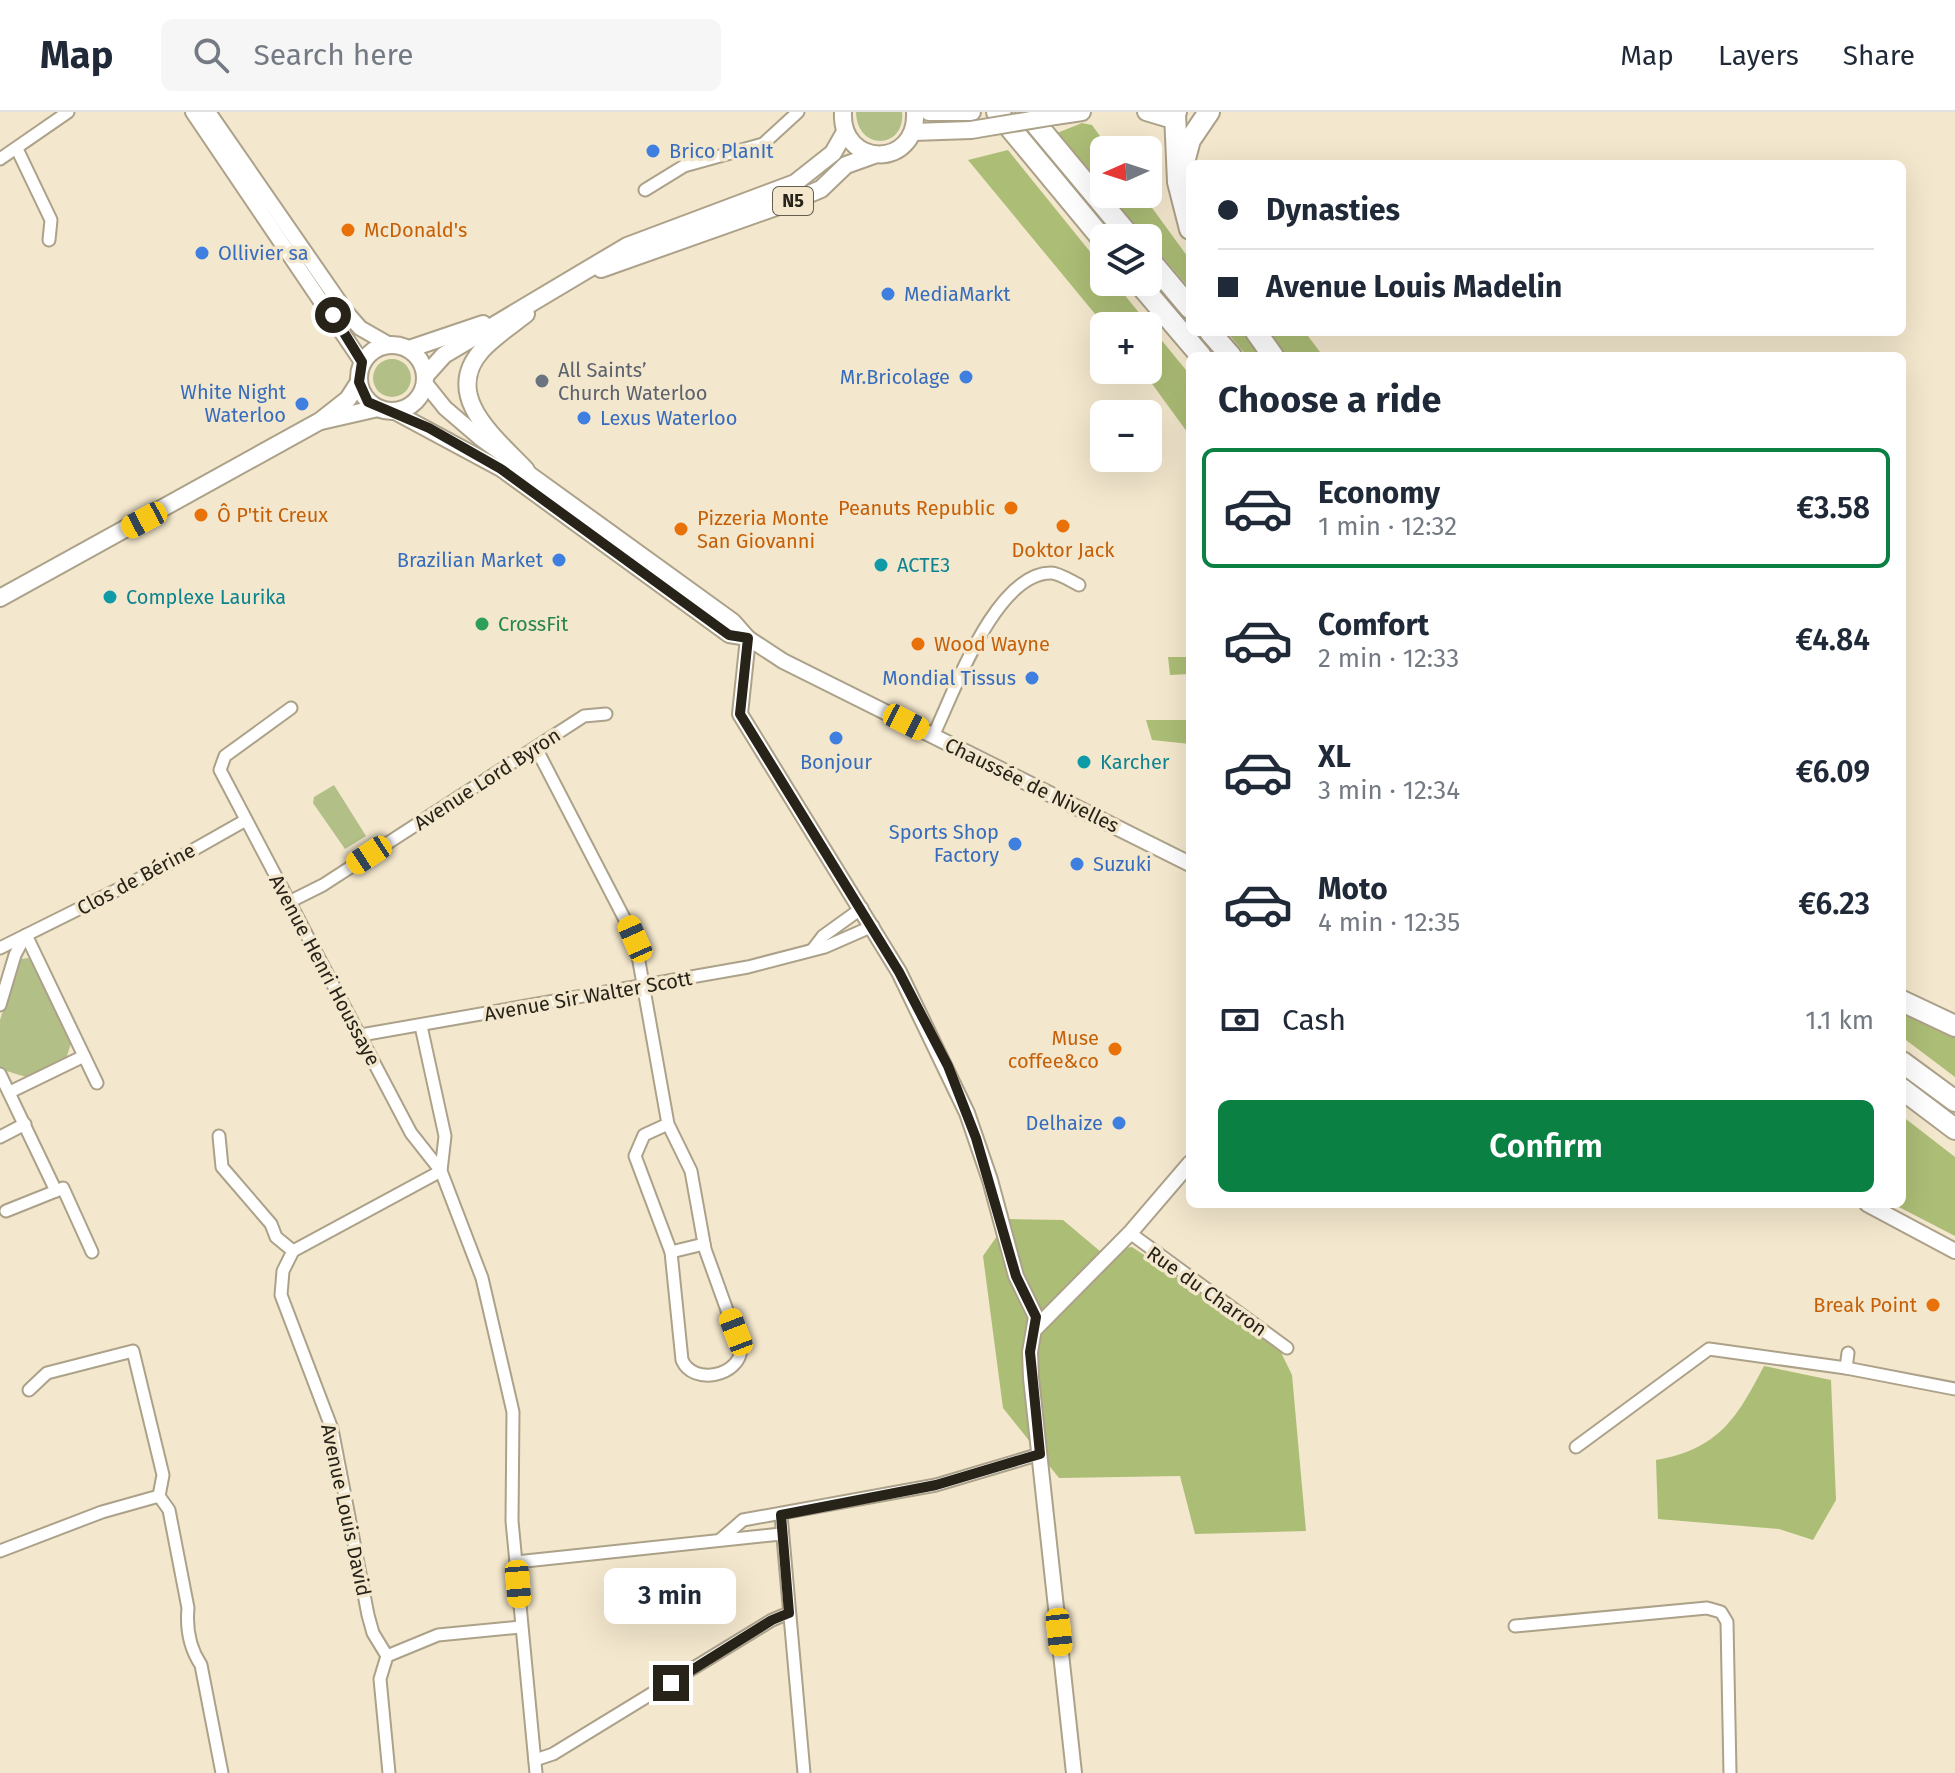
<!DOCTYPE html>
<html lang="en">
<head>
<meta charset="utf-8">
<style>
	body { margin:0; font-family:"Fira Sans",sans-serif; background:#f6f6f7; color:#1f2937; height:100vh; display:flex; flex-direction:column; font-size:30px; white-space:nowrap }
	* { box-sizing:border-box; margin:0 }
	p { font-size:26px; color:#747a83 }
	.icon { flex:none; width:44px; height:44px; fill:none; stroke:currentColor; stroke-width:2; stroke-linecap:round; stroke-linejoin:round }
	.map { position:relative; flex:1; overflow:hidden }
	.sheet { position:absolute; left:1186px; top:240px; width:720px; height:856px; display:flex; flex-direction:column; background:#fff; border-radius:12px; box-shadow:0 8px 32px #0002 }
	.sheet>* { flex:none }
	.banner { position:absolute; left:1186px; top:48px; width:720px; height:176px; border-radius:12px; box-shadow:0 8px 32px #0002; display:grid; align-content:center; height:176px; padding:0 32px; background:#fff }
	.needle { width:52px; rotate:267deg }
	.tools { position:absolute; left:1090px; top:24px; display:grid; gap:16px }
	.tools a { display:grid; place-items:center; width:72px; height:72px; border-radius:12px; background:#fff; box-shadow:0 8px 32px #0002; font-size:40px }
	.end { position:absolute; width:36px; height:36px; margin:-18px; border:10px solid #272319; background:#fff; box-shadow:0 0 0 4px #fff }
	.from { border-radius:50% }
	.bubble { position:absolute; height:56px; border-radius:12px; background:#fff; box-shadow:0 8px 32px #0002; font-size:26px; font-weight:600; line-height:56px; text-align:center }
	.car { position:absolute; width:24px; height:48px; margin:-24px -12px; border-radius:10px; box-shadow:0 0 6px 2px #0007; background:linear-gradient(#f5c518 24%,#345 0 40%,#f5c518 0 76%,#345 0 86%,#f5c518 0) }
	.banner b { display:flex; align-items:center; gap:28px; height:76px; font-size:30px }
	.banner b+b { border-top:2px solid #e0e1e3 }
	.banner i { width:20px; height:20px; background:#1f2937 }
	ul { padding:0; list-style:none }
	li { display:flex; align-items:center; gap:24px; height:120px; margin:0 16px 12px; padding:0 16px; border:4px solid transparent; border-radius:12px }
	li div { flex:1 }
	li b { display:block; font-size:30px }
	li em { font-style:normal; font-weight:600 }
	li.selected { border-color:#0b8043 }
	li>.icon { width:72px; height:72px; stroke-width:1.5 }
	h2 { padding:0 32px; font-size:36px; line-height:96px }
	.pay { display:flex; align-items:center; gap:20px; height:88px; padding:0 32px; font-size:30px }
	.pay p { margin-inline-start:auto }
	.primary-button { display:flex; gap:16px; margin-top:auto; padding:16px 32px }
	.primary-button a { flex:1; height:92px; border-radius:12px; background:#0b8043; color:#fff; font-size:32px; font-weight:600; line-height:92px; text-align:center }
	header { display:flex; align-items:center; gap:48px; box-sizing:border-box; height:112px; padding:0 40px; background:#fff; border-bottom:2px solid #e0e1e3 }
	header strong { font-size:38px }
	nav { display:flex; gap:44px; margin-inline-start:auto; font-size:28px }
	.search { width:560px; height:72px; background:#f6f6f7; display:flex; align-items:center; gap:20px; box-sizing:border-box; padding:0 28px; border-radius:12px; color:#747a83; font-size:30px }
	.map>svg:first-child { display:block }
	.green { fill:#b2c088 }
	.forest { fill:#acbd76 }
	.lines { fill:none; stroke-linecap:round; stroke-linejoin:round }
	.street-casing { stroke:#aca189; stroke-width:15 }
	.secondary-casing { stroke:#aca189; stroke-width:18 }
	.primary-casing { stroke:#aca189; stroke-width:20 }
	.highway-casing { stroke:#aca189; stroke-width:24 }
	.street { stroke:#fff; stroke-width:11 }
	.secondary { stroke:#fff; stroke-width:14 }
	.primary { stroke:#fff; stroke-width:16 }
	.highway { stroke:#fff; stroke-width:20 }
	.primary-bridge-casing { stroke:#aca189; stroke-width:20; stroke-linecap:butt }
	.primary-bridge { stroke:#fff; stroke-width:16 }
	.route { stroke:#272319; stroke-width:10 }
	.shop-dot { fill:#3f7fe0; stroke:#f3e7cd; stroke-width:3 }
	.food-dot { fill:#e8710a; stroke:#f3e7cd; stroke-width:3 }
	.worship-dot { fill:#6b7280; stroke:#f3e7cd; stroke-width:3 }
	.culture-dot { fill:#0f9aa8; stroke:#f3e7cd; stroke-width:3 }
	.leisure-dot { fill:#2e9e5b; stroke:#f3e7cd; stroke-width:3 }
	.labels { text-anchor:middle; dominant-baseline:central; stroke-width:7; stroke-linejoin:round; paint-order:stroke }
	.shield { fill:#f3e7cd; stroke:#645e4f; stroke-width:2 }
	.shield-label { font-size:18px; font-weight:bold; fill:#272319 }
	.shop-label { font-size:20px; fill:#366cbe; stroke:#f3e7cd; text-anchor:end }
	.food-label { font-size:20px; fill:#c56008; stroke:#f3e7cd; text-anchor:start }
	.worship-label { font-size:20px; fill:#5b616d; stroke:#f3e7cd; text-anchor:start }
	.culture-label { font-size:20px; fill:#0d838f; stroke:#f3e7cd; text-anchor:start }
	.leisure-label { font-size:20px; fill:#27864d; stroke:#f3e7cd; text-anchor:start }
	.street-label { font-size:20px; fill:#272319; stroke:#f3e7cd }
</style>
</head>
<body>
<header>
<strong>Map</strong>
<div class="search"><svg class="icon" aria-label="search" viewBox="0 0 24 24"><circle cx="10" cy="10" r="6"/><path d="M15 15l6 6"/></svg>Search here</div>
<nav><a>Map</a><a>Layers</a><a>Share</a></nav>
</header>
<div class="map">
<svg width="1955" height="1661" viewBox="0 0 1955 1661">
	<rect width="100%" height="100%" fill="#f3e7cd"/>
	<g class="green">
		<path d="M902,0C906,37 857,40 856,0Z"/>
		<circle cx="392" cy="266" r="19"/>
		<path d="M334,673L366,724L345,737L313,691L314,685Z"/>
		<path d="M29,846L72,928L66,947L26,965L0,957V908L20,847Z"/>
	</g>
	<g class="forest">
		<path d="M1082,11L1092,13L1110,38H1104V76L1057,21Z"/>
		<path d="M1008,38L1104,157V170H1114L1190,263V324L1142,258H1148V214H1105L968,48Z"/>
		<path d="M1109,82H1142L1190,148V177Z"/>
		<path d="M1227,220H1242L1260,244H1247Z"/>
		<path d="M1266,220H1305L1323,244H1284Z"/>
		<path d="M1168,545H1190V562L1170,563Z"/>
		<path d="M1146,608H1190V632L1152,628Z"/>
		<path d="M1902,895L1955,918V965L1902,925Z"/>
		<path d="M1902,1004L1955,1045V1124L1893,1092H1902Z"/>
		<path d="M1009,1107L1063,1108L1101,1140L1132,1135L1276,1230L1292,1263L1306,1419L1195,1422L1180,1364L1059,1366L1003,1296L983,1144Z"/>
		<path d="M1764,1254L1831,1268L1836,1388L1813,1428L1779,1417L1658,1407L1656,1348C1719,1337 1737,1306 1764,1254Z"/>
	</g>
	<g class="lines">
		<g class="street-casing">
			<g id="street">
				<path d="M17,37L51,108L49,128"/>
				<path d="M0,47L68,0"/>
				<path d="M645,78L684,54L763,32L798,0"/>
				<path d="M291,596L225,644L220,658L411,1021L441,1059L293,1139L283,1159L281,1183L332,1317L368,1503L373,1521L387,1544"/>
				<path d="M933,624C954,581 995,461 1051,461C1059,461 1071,469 1079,473"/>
				<path d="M536,636L635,827L668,1012L691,1059L705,1137L741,1237C740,1264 693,1274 682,1248L671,1140L635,1044L644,1023L668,1012"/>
				<path d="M289,790L323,773L584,604L606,602"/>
				<path d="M26,823L97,971"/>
				<path d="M0,836L163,755L246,708"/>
				<path d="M813,837L823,824L862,796"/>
				<path d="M0,893L15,843L25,824"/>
				<path d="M421,914L445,1024L441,1059L482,1166L513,1300L512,1409L536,1661"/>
				<path d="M361,923L748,855L825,835L873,814"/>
				<path d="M0,962L56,1079L6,1099"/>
				<path d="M10,980L84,944"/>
				<path d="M219,1024L222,1055L271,1112L276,1125L293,1139"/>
				<path d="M0,1025L25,1012"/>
				<path d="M56,1079L63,1076L92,1140"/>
				<path d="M1130,1121L1287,1236"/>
				<path d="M671,1140L704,1132"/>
				<path d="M1848,1241L1846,1256L1955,1277"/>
				<path d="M29,1278L47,1261L133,1239L163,1363L159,1384"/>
				<path d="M1576,1335L1709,1237L1846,1256"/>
				<path d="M781,1403L804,1661"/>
				<path d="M721,1427L743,1408L936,1373L1040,1342"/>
				<path d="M0,1439L102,1400L159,1384L169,1398L188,1496C186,1517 189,1535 201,1553L222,1661"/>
				<path d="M516,1450L781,1422"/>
				<path d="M1515,1514L1707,1496L1721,1500L1727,1510L1730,1661"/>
				<path d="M535,1648L553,1642L772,1508L789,1501"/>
				<path d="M389,1661L380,1567L387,1544L438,1523L521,1515"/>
			</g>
		</g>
		<g class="secondary-casing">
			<g id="secondary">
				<path d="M193,0L362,250"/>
				<path d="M208,0L347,201L360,216L388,232"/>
				<path d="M425,271L445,296L480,326L733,509L748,526L783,549L1190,752"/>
				<path d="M395,300L501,357L729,523L748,526"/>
				<path d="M748,526L740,602L899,860L967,1001L990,1068L1016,1164L1036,1205L1030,1240L1031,1266L1074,1661"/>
				<path d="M1867,1092L1955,1139"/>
				<path d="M1036,1216L1130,1121L1190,1051"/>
			</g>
		</g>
		<g class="primary-casing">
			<g id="primary">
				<path d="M843,0C840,56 918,57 915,0"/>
				<path d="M929,0H972"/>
				<path d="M1146,0L1166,6L1178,0"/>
				<path d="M1055,4L1082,0"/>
				<path d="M913,20L971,18"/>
				<path d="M601,157L790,90L821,77L846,53L874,43"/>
				<path d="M526,202C512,213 494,225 482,238C441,284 496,326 526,358"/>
				<circle cx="392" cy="266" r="33"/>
				<path d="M409,237L483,212"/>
				<path d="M426,263L444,243L627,134L795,71L833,41L845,20"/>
				<path d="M321,309L378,296"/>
				<path d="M0,486L320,309L348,287L359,270"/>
			</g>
		</g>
		<g class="highway-casing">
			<g id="highway">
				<path d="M997,0L1104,129"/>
				<path d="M1026,0L1131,126"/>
				<path d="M1175,2L1178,70L1190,117"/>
				<path d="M1182,58L1190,28L1209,0"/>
				<path d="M1148,146L1190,196"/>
				<path d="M1138,170L1201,244"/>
				<path d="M1210,220L1231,244"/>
				<path d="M1256,220L1273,244"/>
				<path d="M1902,889L1955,914"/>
				<path d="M1902,950L1955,989"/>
				<path d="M1902,977L1955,1017"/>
			</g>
		</g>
		<use href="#street" class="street"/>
		<use href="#secondary" class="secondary"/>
		<use href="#primary" class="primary"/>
		<use href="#highway" class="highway"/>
		<g class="primary-bridge-casing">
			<path id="primary-bridge" d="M971,18L1055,4"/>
		</g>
		<use href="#primary-bridge" class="primary-bridge"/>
	</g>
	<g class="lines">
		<path class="route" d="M333,203L362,250L359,270L368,290L429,316L501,357L729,523L748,526L740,602L899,860L948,954L976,1026L1016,1164L1036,1205L1030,1240L1040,1342L936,1373L781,1403L789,1501L772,1508L671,1571"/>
	</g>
	<g class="shop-dot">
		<circle cx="653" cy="39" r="8"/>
		<circle cx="202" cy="141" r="8"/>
		<circle cx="888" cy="182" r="8"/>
		<circle cx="966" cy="265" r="8"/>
		<circle cx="302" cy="292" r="8"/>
		<circle cx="584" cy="306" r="8"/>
		<circle cx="559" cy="448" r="8"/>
		<circle cx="1032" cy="566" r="8"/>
		<circle cx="836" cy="626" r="8"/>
		<circle cx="1015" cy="732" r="8"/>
		<circle cx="1077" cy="752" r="8"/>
		<circle cx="1119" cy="1011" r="8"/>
	</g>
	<g class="food-dot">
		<circle cx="348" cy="118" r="8"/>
		<circle cx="1011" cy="396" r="8"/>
		<circle cx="201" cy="403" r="8"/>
		<circle cx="1063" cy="414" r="8"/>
		<circle cx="681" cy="417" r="8"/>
		<circle cx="918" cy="532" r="8"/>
		<circle cx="1115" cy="937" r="8"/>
		<circle cx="1933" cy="1193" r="8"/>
	</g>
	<circle class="worship-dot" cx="542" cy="269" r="8"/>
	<g class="culture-dot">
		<circle cx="881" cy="453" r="8"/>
		<circle cx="110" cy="485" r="8"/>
		<circle cx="1084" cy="650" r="8"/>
	</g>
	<circle class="leisure-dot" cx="482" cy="512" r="8"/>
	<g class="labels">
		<rect class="shield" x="773" y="75" width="40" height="28" rx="6"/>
		<g class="shield-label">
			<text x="793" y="89">N5</text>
		</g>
		<g class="shop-label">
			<text x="669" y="39" text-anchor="start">Brico PlanIt</text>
			<text x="218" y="141" text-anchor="start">Ollivier sa</text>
			<text x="904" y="182" text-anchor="start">MediaMarkt</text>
			<text x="950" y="265">Mr.Bricolage</text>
			<text x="286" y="280">White Night<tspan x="286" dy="23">Waterloo</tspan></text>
			<text x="600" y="306" text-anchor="start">Lexus Waterloo</text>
			<text x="543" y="448">Brazilian Market</text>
			<text x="1016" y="566">Mondial Tissus</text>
			<text x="836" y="650" text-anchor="middle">Bonjour</text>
			<text x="999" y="720">Sports Shop<tspan x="999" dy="23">Factory</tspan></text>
			<text x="1093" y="752" text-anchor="start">Suzuki</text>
			<text x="1103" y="1011">Delhaize</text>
		</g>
		<g class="food-label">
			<text x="364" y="118">McDonald's</text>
			<text x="995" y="396" text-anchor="end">Peanuts Republic</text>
			<text x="217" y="403">Ô P'tit Creux</text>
			<text x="697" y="406">Pizzeria Monte<tspan x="697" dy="23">San Giovanni</tspan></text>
			<text x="1063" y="438" text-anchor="middle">Doktor Jack</text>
			<text x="934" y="532">Wood Wayne</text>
			<text x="1099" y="926" text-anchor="end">Muse<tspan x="1099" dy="23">coffee&amp;co</tspan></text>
			<text x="1917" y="1193" text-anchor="end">Break Point</text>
		</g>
		<g class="worship-label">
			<text x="558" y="258">All Saints’<tspan x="558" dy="23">Church Waterloo</tspan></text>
		</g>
		<g class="culture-label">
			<text x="897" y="453">ACTE3</text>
			<text x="126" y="485">Complexe Laurika</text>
			<text x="1100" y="650">Karcher</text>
		</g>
		<g class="leisure-label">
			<text x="498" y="512">CrossFit</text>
		</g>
		<g class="street-label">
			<text transform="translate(487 667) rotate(-33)">Avenue Lord Byron</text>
			<text transform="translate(1032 673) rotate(26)">Chaussée de Nivelles</text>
			<text transform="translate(136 767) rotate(-28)">Clos de Bérine</text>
			<text transform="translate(325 858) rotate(62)">Avenue Henri Houssaye</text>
			<text transform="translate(588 884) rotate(-10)">Avenue Sir Walter Scott</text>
			<text transform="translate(1207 1179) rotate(35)">Rue du Charron</text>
			<text transform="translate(346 1398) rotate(78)">Avenue Louis David</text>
		</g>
	</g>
</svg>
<div class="tools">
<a><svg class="needle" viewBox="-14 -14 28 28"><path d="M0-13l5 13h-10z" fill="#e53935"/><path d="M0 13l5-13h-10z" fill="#747a83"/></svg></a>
<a><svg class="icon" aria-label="layers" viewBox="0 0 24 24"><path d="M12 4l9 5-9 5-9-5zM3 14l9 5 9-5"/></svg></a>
<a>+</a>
<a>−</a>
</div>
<i class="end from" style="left:333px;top:203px"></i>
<i class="end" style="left:671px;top:1571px"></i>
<div class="bubble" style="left:604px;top:1456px;width:132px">3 min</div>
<i class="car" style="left:144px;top:408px;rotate:242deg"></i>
<i class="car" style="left:906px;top:610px;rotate:117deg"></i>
<i class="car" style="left:369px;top:743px;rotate:237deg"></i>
<i class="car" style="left:635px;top:827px;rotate:336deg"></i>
<i class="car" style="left:736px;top:1220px;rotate:339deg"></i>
<i class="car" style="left:518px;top:1472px;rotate:175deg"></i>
<i class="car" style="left:1059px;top:1520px;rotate:174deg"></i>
<div class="banner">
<b><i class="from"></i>Dynasties</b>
<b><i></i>Avenue Louis Madelin</b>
</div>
<section class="sheet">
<h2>Choose a ride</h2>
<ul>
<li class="selected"><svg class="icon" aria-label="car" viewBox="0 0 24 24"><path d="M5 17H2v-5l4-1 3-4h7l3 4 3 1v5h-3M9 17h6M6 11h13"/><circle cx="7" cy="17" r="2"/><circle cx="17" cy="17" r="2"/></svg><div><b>Economy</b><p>1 min · 12:32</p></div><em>€3.58</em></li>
<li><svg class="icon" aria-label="car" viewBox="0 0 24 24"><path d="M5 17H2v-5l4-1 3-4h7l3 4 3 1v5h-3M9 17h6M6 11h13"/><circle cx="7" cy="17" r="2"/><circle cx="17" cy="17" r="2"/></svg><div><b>Comfort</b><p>2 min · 12:33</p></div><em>€4.84</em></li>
<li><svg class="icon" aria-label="car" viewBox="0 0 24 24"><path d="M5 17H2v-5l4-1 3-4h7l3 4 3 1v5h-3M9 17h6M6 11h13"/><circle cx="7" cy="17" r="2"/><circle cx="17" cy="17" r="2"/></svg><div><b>XL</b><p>3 min · 12:34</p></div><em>€6.09</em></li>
<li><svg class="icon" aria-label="car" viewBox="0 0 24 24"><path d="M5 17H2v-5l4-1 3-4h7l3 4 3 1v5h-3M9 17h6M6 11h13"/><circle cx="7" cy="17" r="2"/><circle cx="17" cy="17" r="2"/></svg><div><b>Moto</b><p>4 min · 12:35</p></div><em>€6.23</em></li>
</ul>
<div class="pay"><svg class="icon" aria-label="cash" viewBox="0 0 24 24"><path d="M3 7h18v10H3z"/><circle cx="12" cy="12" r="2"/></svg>Cash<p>1.1 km</p></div>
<div class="primary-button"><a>Confirm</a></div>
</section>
</div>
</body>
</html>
